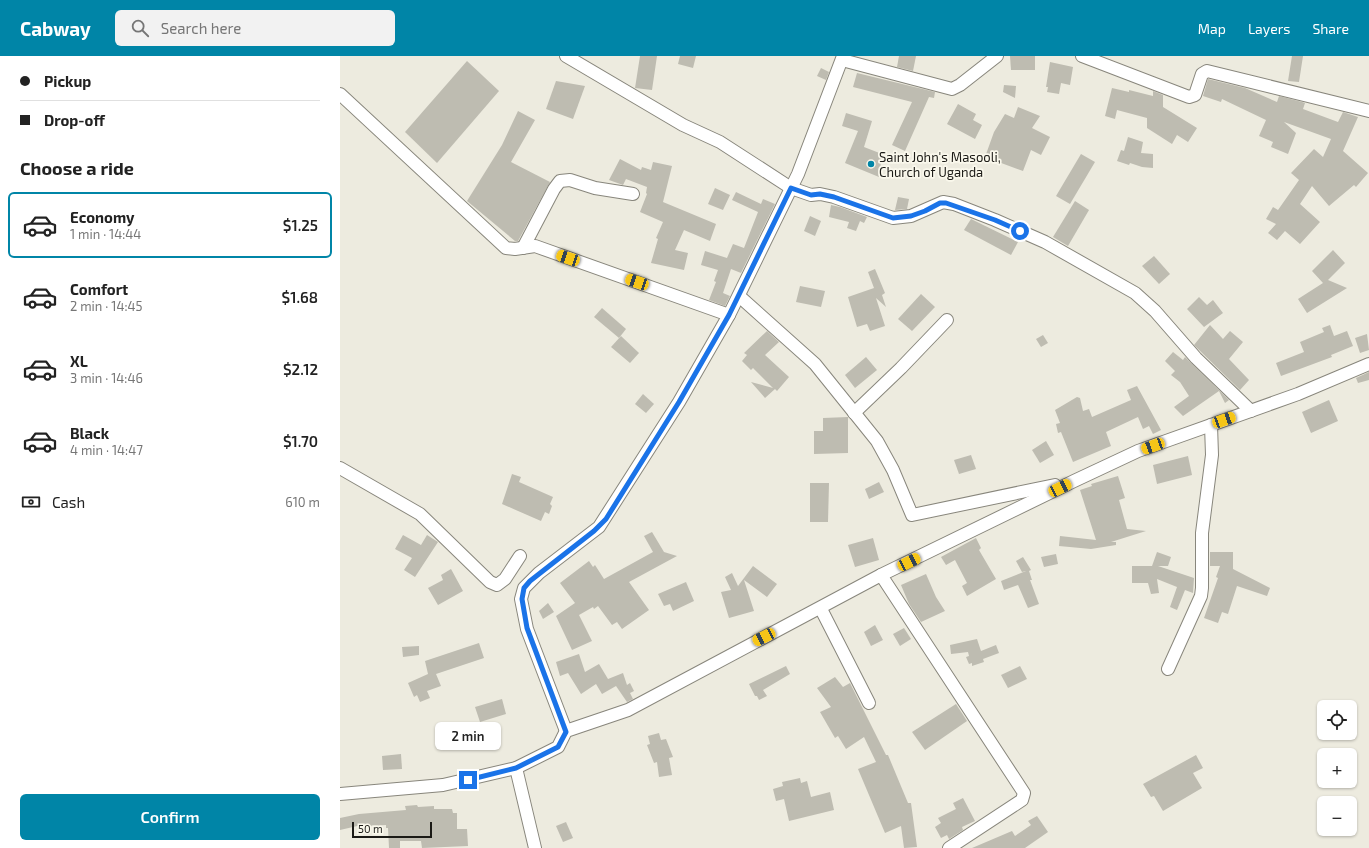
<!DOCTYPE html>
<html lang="en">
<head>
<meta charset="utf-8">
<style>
	body { margin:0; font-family:"Exo 2",sans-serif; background:#f2f2f2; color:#222; height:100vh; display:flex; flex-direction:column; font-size:15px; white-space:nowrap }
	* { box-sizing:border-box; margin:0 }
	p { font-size:13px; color:#767676 }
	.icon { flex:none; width:22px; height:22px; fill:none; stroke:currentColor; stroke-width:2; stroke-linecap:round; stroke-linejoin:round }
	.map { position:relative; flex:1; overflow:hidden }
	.sheet { display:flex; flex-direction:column; background:#fff; width:340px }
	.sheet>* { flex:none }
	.top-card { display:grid; align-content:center; height:88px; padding:0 20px; background:#fff }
	.tools { position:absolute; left:977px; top:644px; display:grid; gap:8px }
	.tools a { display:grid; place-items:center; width:40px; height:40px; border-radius:6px; background:#fff; box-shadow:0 1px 3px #0004; font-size:20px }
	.scale { position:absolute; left:12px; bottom:10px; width:80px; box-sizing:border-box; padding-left:4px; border:2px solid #1b1a16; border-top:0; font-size:11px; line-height:14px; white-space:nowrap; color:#1b1a16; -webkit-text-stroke:3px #faf8ec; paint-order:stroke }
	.end { position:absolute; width:18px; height:18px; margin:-9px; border:5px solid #1a73e8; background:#fff; box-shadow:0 0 0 2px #fff }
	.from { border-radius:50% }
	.bubble { position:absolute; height:28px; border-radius:6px; background:#fff; box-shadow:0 1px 3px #0004; font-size:13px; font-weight:600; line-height:28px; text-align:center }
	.car { position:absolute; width:12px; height:24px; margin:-12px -6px; border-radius:5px; box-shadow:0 0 3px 1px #0007; background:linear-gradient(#f5c518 24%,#345 0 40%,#f5c518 0 76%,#345 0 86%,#f5c518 0) }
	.top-card b { display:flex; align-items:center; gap:14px; height:38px; font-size:15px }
	.top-card b+b { border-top:1px solid #e0e0e0 }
	.top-card i { width:10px; height:10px; background:#222 }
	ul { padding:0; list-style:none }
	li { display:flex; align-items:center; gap:12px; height:66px; margin:0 8px 6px; padding:0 12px; border:2px solid transparent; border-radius:6px }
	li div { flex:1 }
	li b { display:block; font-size:15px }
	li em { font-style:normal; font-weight:600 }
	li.on { border-color:#0085a7 }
	li>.icon { width:36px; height:36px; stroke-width:1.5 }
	h2 { padding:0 20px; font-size:18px; line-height:48px }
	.pay { display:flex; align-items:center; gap:10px; height:44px; padding:0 20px; font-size:15px }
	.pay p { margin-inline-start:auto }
	.cta { display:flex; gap:8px; margin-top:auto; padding:8px 20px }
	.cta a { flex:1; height:46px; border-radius:6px; background:#0085a7; color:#fff; font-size:16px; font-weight:600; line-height:46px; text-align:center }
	header { display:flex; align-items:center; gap:24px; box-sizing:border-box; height:56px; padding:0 20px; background:#0085a7; color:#fff }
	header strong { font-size:19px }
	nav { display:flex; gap:22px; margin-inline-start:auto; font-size:14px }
	.search { width:280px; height:36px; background:#f2f2f2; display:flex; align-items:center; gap:10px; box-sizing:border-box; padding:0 14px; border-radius:6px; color:#767676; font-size:15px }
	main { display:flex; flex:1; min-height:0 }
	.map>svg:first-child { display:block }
	.building { fill:#bebcb1 }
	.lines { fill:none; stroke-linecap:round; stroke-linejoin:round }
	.minor-casing { stroke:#88867c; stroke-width:14 }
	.minor { stroke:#fff; stroke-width:12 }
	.route { stroke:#1a73e8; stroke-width:5 }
	.poi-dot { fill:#0085a7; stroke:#faf8ec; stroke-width:1.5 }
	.labels { text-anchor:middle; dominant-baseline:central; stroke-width:3.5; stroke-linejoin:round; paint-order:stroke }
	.poi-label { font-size:13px; fill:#1b1a16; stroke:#faf8ec; text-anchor:start }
</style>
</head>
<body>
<header>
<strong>Cabway</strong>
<div class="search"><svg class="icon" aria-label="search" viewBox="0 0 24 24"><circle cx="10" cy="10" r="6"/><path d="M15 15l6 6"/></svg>Search here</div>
<nav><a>Map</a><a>Layers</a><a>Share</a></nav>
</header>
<main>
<section class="sheet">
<div class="top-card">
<b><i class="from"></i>Pickup</b>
<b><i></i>Drop-off</b>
</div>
<h2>Choose a ride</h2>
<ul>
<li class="on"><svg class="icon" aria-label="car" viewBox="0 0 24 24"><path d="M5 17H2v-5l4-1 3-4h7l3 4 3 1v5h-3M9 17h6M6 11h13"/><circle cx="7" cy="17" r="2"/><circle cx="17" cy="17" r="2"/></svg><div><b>Economy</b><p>1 min · 14:44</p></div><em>$1.25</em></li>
<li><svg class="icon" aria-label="car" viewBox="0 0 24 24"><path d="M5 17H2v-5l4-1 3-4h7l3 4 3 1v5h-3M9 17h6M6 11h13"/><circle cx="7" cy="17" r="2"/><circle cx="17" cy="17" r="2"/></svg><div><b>Comfort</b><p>2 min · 14:45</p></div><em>$1.68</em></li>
<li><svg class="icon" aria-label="car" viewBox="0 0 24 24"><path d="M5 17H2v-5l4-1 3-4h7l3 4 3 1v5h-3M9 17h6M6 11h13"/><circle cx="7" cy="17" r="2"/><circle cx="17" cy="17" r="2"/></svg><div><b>XL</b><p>3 min · 14:46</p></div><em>$2.12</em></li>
<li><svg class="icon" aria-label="car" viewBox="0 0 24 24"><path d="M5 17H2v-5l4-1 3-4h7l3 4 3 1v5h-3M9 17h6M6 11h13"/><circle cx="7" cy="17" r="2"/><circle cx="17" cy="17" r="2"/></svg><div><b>Black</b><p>4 min · 14:47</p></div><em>$1.70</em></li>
</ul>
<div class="pay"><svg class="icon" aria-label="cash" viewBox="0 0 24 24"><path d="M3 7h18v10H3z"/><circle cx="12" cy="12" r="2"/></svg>Cash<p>610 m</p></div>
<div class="cta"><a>Confirm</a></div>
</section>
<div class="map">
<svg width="1029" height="792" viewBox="0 0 1029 792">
	<rect width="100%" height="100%" fill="#edebdf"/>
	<g class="building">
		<path d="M300,0H317L312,34L295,32Z"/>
		<path d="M340,0H356L353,12L338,8Z"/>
		<path d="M559,0H576L573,15L557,11Z"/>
		<path d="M670,0H695V14H671Z"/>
		<path d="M952,0H963L959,26L948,25Z"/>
		<path d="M127,5L159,35L97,107L65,76Z"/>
		<path d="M710,6L733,11L730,29L721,27L719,38L707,36L708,31H706Z"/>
		<path d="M481,12L489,16L486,24L477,20Z"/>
		<path d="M517,17L595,36L594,42L589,41L565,95L552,89L572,46L513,31Z"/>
		<path d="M868,23L905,32L937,46L939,40L962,46L965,47L963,53L998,66L1003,56L1018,61L1003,95L1028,117L1016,131L1014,129L989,150L972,130L960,148L980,166L960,188L945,175L937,184L928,177L936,168L926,163L933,151L938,154L959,124L951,117L974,93L983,101L991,83L944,66L956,77L948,98L931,91L933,86L919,80L926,64L882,43L881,46L863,40Z"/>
		<path d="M216,25L245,30L233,63L206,53Z"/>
		<path d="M664,29L676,30L675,42L663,36Z"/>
		<path d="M772,32L789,36V34L813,40V35L823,39V51L857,72L848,86L837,79L832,88L807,72V62L777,54L775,63L765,60Z"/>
		<path d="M618,48L636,58L633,64L642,69L635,83L607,68Z"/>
		<path d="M678,51L700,60L692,72L710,81L701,99L691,94L683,115L645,101L654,76L665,58L674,62Z"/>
		<path d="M178,55L195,64L171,106L210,126L178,185H175L127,145L162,89Z"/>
		<path d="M506,57L532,65L524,91L542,98L539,121L505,107L518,75L502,70Z"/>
		<path d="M788,81L803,86L801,97L813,98V112L802,111L790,107L789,109L777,105L781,94L784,95Z"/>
		<path d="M741,98L755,106L730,148L716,140Z"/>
		<path d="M280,103L301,114L302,111L311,114L313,106L332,110L323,146L376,168L370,185L344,174L335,194L348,197L344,214L311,207L318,183L316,182L323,166L300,156L307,138L306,137L307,131L286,123L283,129L269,124Z"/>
		<path d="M375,132L390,139L383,154L368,148Z"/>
		<path d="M396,136L421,148L423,143L435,148L401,217L391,213L383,237L390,240L385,250L369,244L376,226L374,225L378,214L361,209L365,195L387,202L393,188L404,192L418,156L392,144Z"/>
		<path d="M558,141L569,143L567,153L555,154Z"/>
		<path d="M735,145L749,154L728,190L713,181Z"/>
		<path d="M491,149L500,151L527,161L524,167L520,165L516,175L507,172L509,166L489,161Z"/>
		<path d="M470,160L481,165L475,180L464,175Z"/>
		<path d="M631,163L678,186L671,199L624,174Z"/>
		<path d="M993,194L1005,207L988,224L1007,232L967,257L958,243L983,227L972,215Z"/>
		<path d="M814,200L830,218L819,228L802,210Z"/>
		<path d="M535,213L545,237L542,239L546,251L536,242L545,270L530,275L527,268L517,271L508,241L534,232L528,216Z"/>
		<path d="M460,230L485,235L481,251L456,246Z"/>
		<path d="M581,238L595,251L572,275L558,263Z"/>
		<path d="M859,241L867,249L873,244L883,257L864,271L847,253Z"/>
		<path d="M262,252L286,273L279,282L254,261Z"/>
		<path d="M870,269L883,283L890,275L903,286L889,303L909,324L900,334L854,289Z"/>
		<path d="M990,269L994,280L1007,275L1013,290L991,299L992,301L941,320L936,307L964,296L960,286L984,276L982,272Z"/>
		<path d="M427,275L439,286L425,299L449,321L437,335L435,333L425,342L411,326L433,332L413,312L411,314L402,305L407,299L404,297Z"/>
		<path d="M1027,278L1029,294L1020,297L1015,282Z"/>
		<path d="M703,279L708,287L701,291L696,283Z"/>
		<path d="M281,280L299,297L290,307L271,291Z"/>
		<path d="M833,296L843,304L845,301L889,344L885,347L879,335L843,360L834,351L849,340L840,326L831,319L835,315L825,305Z"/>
		<path d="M526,301L537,314L515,332L505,319Z"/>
		<path d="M1029,316V324L1018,327L1016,322Z"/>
		<path d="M797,330L821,374L813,378L809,370L803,373L798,361L766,376L771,390L733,406L721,376L718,377L716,368L720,367L715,354L737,341L740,342L743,355L749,353L752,361L791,344L787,334Z"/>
		<path d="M303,338L314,348L306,357L295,348Z"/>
		<path d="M989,344L998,365L971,377L962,356Z"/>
		<path d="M508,361V397L474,398V375H483V362Z"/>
		<path d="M706,385L714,399L700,407L692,394Z"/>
		<path d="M631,399L636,413L619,418L614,404Z"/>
		<path d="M848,400L852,419L817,428L813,409Z"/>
		<path d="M172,418L181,421L179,426L213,441L210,448L212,450L209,458L205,456L201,465L162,448Z"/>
		<path d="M778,420L785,442L779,444L787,473L806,475L771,486H776V489L751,493L719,490L720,480L756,484L740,434L752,430L751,428Z"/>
		<path d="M539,426L544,436L529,443L525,433Z"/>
		<path d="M470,427H489L488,466H470Z"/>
		<path d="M312,476L324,496L337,500L289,526L309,554L282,573L277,566L272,569L258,550L254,553L253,551L239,559L252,585L232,594L216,560L235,547L220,527L249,505L253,511L255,509L264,523L313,496L304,480Z"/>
		<path d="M63,479L81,489L87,479L98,486L75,521L64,514L72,502L55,493Z"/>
		<path d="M533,482L539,504L515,511L508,489Z"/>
		<path d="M636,482L641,492L639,494L656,523L627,540L622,530L627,527L615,504L606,509L601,501Z"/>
		<path d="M817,496L831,501L828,510H818L854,522L853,537L845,534L837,554L830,551L837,531L817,523L819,537L811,538L808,527H792V510H812Z"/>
		<path d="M870,496H893V513L930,532L927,540L897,530L888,558L882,556L878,567L864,562L878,522L876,521L880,510H870Z"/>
		<path d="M716,498L718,508L704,511L701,501Z"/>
		<path d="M683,501L691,514L689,515L692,524H690L699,548L688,552L678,529L664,534L661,525L686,515L682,516L676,505Z"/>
		<path d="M413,510L437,528L427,541L404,524L414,555L389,562L381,536L391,534L385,521L392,517L398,530Z"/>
		<path d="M111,513L123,535L98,549L88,532L103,524L101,519Z"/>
		<path d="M586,518L596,541L605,555L581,566L569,548L561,529Z"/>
		<path d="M346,526L354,545L333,555L330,548L324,550L318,538Z"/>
		<path d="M208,547L214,556L203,563L199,555Z"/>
		<path d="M535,569L543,584L531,590L524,576Z"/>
		<path d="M564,572L571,583L560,590L553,578Z"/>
		<path d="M637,583L641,595L656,589L659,597L643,603L644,606L632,610V607L629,608L626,601L629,600L628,596L611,598L610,589Z"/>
		<path d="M139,587L144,602L96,618L101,630L87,635L90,642L80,646L77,639L74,641L68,627L88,618L85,605Z"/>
		<path d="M79,590V599L63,601L62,591Z"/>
		<path d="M239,598L245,616L259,608L268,623L283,617L287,629L290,627L294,635L290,637L293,643L287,646L276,630L262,638L256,628L241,638L228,617L220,620L216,606Z"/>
		<path d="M446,610L450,618L423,634L427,640L419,644L417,640H415L409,628Z"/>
		<path d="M680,610L687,623L668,632L661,619Z"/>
		<path d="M495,621L503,631L510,627L546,699H548L568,747H571L577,791L564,792L561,770L545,777L518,713L536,706L524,681L506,693L498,680L495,682L480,656L491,651L477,632Z"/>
		<path d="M162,643L166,658L140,666L135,651Z"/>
		<path d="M616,648L627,665L585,694L572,676Z"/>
		<path d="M319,677L321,684L326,683L333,701L329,702L332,719L319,721L317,706L314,707L307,689L310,688L308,680Z"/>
		<path d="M61,698L62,713L43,714L42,700Z"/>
		<path d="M856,699L863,712L853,717L862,732L823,755L814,740L811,741L803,728Z"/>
		<path d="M460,722L461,727L467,725L471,741L490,736L494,754L449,765L444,743L436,745L433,733L443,730L442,726Z"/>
		<path d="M623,742L635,765L622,771L623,774L609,783L607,779L601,782L595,771L601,767L598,762L616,753L613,747Z"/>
		<path d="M77,749L78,751L94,750V753H112L113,757H117V773H127L128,790L82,792L81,785H60V792H49L48,772H46V769L26,770V768L0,774V762L19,758L66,754L65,750Z"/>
		<path d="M697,760L708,776L685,792H632L672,775L675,780L691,769L688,765Z"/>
		<path d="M226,766L233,782L223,786L216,770Z"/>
	</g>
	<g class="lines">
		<g class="minor-casing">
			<g id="minor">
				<path d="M226,0L343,69L380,86L451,132L471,139L480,138L494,141L553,162L571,160L603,146L614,148L655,164L705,186L795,237L815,255L856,302L911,355"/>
				<path d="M742,0L849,41L855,39L862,18L867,15L1029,55"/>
				<path d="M502,4L612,33L620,29L657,0"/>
				<path d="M0,38L166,192L175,193L195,190L389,259"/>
				<path d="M183,192L214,133L220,125L230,124L255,132L293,138"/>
				<path d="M399,240L475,308L537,385L553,414L572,459L715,429"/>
				<path d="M514,357L561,312L607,264"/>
				<path d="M0,412L80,458L150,526L157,529L165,523L180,500"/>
				<path d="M541,519L684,737L682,744L609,792"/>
				<path d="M481,553L529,647"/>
				<path d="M828,613L861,540L862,532V477L872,399L871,369"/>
				<path d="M226,675L187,573L181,543L184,532L199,517L259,471L339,346L389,259L458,118L503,0"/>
				<path d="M176,712L195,792"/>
				<path d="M0,738L103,729L176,712L218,691L226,675L288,654L541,519L734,425L798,395L958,338L1029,308"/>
			</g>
		</g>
		<use href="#minor" class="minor"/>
	</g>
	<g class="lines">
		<path class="route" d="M128,724L176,712L218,691L226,676L187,572L182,543L184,532L190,525L254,475L266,463L339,346L389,259L451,132L471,139L480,138L494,141L553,162L571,160L585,155L600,147H606L655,164L680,175"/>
	</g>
	<circle class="poi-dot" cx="531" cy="108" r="4"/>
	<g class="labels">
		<g class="poi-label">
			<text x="539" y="101">Saint John's Masooli,<tspan x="539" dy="15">Church of Uganda</tspan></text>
		</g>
	</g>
</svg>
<div class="tools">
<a><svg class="icon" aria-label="locate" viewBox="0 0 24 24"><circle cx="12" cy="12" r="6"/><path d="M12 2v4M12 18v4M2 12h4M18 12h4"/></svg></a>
<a>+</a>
<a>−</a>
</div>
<div class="scale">50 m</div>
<i class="end from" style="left:680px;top:175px"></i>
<i class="end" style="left:128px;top:724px"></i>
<div class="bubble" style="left:95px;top:666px;width:66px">2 min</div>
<i class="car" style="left:228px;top:202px;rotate:289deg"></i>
<i class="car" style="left:297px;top:226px;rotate:289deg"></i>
<i class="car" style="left:884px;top:364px;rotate:70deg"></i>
<i class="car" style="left:813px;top:390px;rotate:250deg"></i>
<i class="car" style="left:720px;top:432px;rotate:64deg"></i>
<i class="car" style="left:569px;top:506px;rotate:64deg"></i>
<i class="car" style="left:424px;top:581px;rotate:243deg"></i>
</div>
</main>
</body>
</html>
